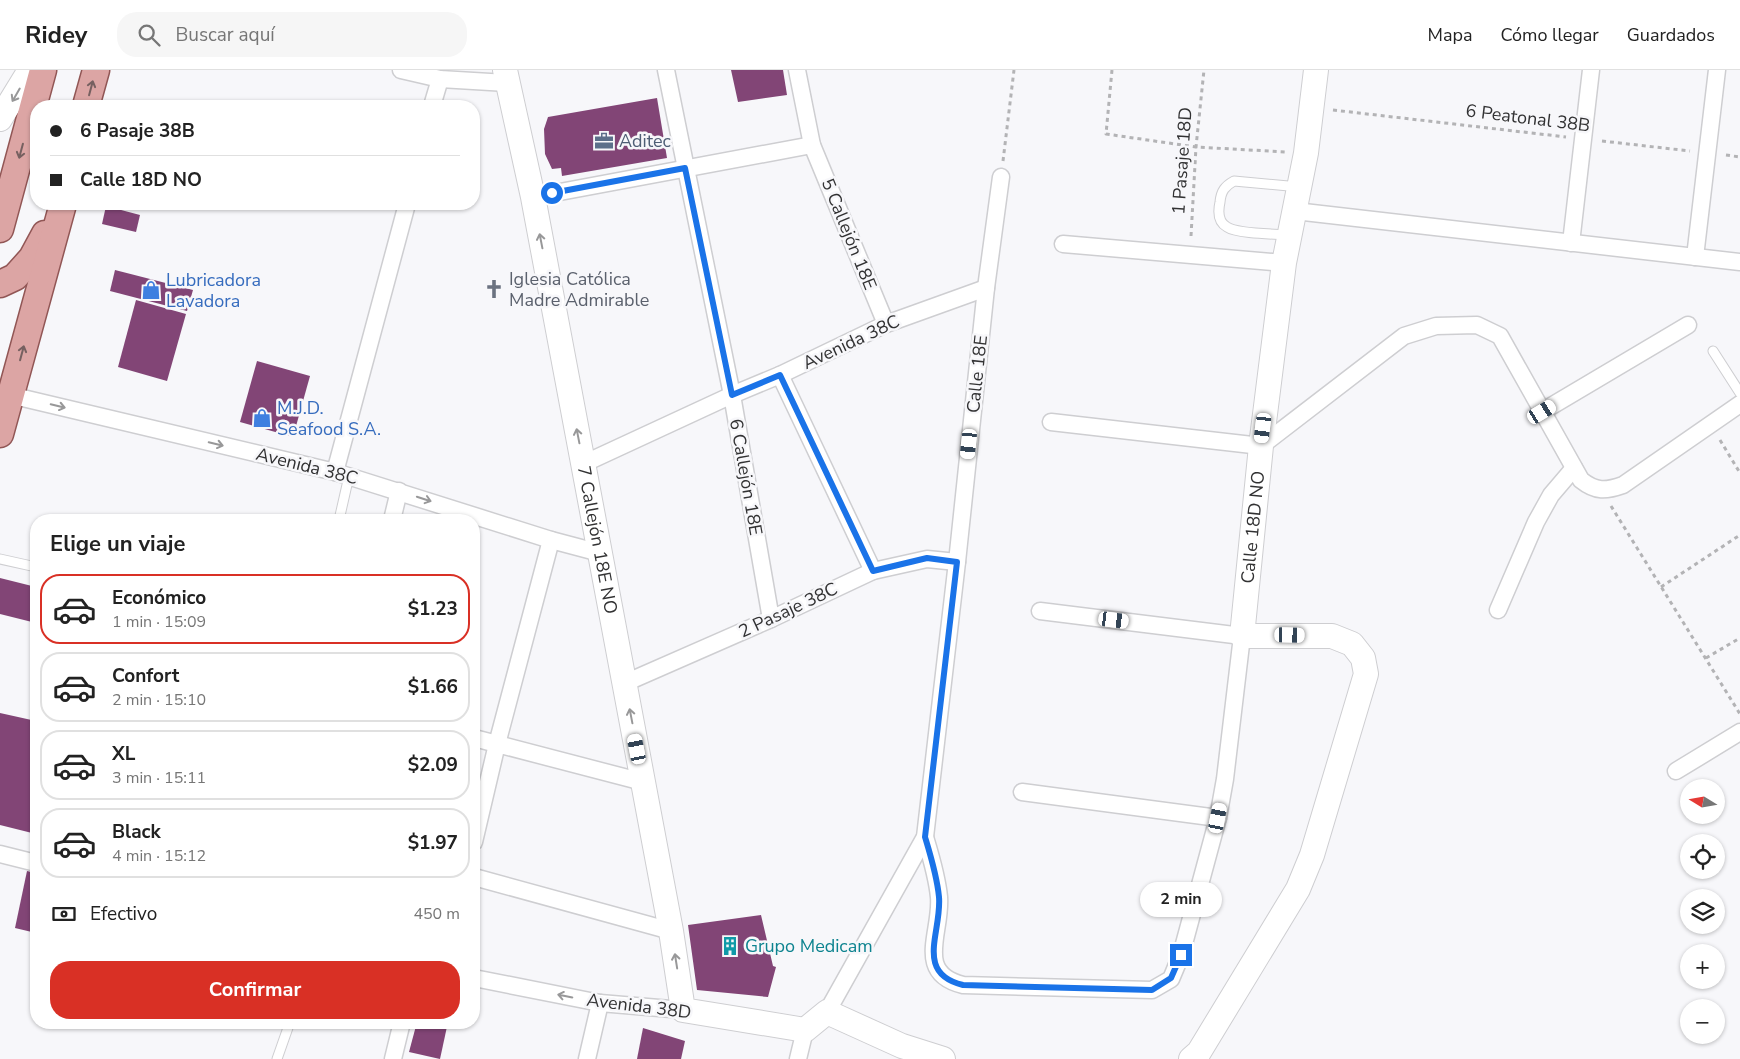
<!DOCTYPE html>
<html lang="es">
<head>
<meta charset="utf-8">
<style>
	body { margin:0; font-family:"Nunito Sans",sans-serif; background:#f6f6f6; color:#222; height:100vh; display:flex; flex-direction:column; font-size:19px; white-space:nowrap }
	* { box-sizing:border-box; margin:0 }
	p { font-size:16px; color:#767676 }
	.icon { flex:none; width:28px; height:28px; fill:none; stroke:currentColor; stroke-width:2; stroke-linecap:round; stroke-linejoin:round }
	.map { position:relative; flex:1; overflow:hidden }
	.side { position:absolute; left:30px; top:444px; width:450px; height:515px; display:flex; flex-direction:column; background:#fff; border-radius:20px; box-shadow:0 1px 4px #0004 }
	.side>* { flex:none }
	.banner { position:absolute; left:30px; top:30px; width:450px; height:110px; border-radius:20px; box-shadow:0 1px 4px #0004; display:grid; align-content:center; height:110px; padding:0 20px; background:#fff }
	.needle { width:32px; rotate:281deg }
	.tools { position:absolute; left:1680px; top:709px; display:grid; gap:10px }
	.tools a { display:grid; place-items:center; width:45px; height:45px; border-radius:50%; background:#fff; box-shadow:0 1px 4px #0004; font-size:25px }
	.end { position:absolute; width:22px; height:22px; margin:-11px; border:6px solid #1a73e8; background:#fff; box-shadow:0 0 0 2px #fff }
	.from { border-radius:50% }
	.bubble { position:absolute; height:35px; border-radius:18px; background:#fff; box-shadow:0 1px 4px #0004; font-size:16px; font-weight:700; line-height:35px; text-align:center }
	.car { position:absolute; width:15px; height:30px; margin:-15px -8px; border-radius:6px; box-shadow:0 0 4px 1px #0007; background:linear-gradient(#fff 24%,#345 0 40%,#fff 0 76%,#345 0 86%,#fff 0) }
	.banner b { display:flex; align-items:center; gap:18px; height:48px; font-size:19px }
	.banner b+b { border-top:1px solid #e0e0e0 }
	.banner i { width:12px; height:12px; background:#222 }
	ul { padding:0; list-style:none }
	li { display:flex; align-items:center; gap:15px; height:70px; margin:0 10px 8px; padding:0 10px; border:2px solid #e0e0e0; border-radius:20px }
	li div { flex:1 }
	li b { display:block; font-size:19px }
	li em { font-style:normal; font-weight:700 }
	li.active { border-color:#d93025 }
	li>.icon { width:45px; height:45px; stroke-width:1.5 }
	h2 { padding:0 20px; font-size:22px; line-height:60px }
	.pay { display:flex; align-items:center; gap:12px; height:55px; padding:0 20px; font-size:19px }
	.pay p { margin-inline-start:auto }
	.action { display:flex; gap:10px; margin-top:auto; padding:10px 20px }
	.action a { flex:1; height:58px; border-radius:20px; background:#d93025; color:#fff; font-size:20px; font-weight:700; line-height:58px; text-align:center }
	header { display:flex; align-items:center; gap:30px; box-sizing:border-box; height:70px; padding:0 25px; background:#fff; border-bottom:1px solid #e0e0e0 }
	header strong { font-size:24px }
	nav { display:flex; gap:28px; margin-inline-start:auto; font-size:18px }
	.search { width:350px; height:45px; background:#f6f6f6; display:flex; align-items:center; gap:12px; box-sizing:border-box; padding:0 18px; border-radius:20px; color:#767676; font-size:19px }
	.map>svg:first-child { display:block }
	.building { fill:#824576 }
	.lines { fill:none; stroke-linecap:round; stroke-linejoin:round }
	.lane-casing { stroke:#ceced1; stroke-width:11 }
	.street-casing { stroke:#ceced1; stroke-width:19 }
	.secondary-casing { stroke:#ceced1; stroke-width:26 }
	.primary-casing { stroke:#915655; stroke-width:29 }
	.path { stroke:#b3b3b5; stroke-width:3; stroke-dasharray:4 4; stroke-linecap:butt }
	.lane { stroke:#fff; stroke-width:9 }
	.street { stroke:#fff; stroke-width:16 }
	.secondary { stroke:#fff; stroke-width:24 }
	.primary { stroke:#dca5a4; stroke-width:26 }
	.oneway { stroke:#766060 }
	.oneway2 { stroke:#989899 }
	.route { stroke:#1a73e8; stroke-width:6 }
	.labels { text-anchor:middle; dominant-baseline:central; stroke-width:5; stroke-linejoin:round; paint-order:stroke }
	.street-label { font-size:18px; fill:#323233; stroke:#f7f7fa }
	.service-label { font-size:18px; fill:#4e5e75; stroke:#f7f7fa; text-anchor:start }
	.worship-label { font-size:18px; fill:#5b616d; stroke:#f7f7fa; text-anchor:start }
	.shop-label { font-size:18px; fill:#366cbe; stroke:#f7f7fa; text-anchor:start }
	.culture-label { font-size:18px; fill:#0d838f; stroke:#f7f7fa; text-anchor:start }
</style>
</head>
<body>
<header>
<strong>Ridey</strong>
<div class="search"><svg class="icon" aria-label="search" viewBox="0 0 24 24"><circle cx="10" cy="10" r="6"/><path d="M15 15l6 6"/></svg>Buscar aquí</div>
<nav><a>Mapa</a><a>Cómo llegar</a><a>Guardados</a></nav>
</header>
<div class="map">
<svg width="1740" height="989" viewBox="0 0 1740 989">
	<rect width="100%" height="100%" fill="#f7f7fa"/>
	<g class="building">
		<path d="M731,0H783L787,25L738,32Z"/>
		<path d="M657,28L667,88L562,106L561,98L552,99L545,84L544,59L548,47Z"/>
		<path d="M163,134H177L176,138Z"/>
		<path d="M106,136L140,145L136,162L102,154Z"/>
		<path d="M115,200L193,220L187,241L110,221Z"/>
		<path d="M136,230L186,244L167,311L118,297Z"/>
		<path d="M257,291L310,306L293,367L240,352Z"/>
		<path d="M0,508L36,517V553L0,544Z"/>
		<path d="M0,643L36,651V764L0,755Z"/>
		<path d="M27,801L36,803V863L15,858Z"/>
		<path d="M761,845L773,896L776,897L768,927L697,920L688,855Z"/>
		<path d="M417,952H448L440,989L409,982Z"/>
		<path d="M643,958L685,971L681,989H637Z"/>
	</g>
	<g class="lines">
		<g class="lane-casing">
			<g id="lane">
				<path d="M1290,165C1276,164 1237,164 1227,157C1218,152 1218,141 1220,132C1221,121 1225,116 1234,111L1299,117"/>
				<path d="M1713,281L1740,323"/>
				<path d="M339,450L349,406"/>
				<path d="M0,489L36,497"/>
				<path d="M277,989L290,952"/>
			</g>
		</g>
		<g class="street-casing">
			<g id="street">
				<path d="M401,0L440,9L507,13"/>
				<path d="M666,0L732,325L771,549"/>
				<path d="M797,0L812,75L886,254"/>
				<path d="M432,36L440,9"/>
				<path d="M533,127L812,75"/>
				<path d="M1295,141L1740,192"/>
				<path d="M1571,173L1591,0"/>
				<path d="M1063,174L1284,193"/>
				<path d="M1695,187L1717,0"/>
				<path d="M780,305L873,501"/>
				<path d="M10,325L335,402L551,470L600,483"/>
				<path d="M1543,341L1688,255"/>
				<path d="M1051,352L1261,376L1404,266L1436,256L1477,255L1500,266L1581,410C1596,422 1606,421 1623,415L1740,334"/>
				<path d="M583,394L732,325L780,305L886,254L986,218"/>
				<path d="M335,402L407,134"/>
				<path d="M392,450L399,421"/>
				<path d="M1498,540L1536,452L1551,425L1574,398"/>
				<path d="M625,613L771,549L873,501L927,489L957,492"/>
				<path d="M474,668L643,712"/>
				<path d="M1676,701L1740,662"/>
				<path d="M1022,722L1218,748"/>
				<path d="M925,767C931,787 937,806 939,827C942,862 914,903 963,915L1152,920L1171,909L1181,885L1218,748L1225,709L1242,566L1040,541"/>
				<path d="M474,772L497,674L551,470"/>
				<path d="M0,784L36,793"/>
				<path d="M474,807L671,861"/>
				<path d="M474,908L600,933L683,940"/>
				<path d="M827,942L925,767L957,492L986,218L1001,107"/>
				<path d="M393,989L402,952"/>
				<path d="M587,989L600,933"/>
				<path d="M798,989L805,960"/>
			</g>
		</g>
		<g class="secondary-casing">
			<g id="secondary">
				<path id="s1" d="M505,0L533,127L671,861L683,940L805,960L827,942L902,976L943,989"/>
				<path d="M0,49L30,0"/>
				<path id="s2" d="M1191,989L1199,982L1298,819L1312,785L1366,604L1363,588L1352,574L1332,566H1242L1261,376L1284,193L1306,83L1316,0"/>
			</g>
		</g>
		<g class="primary-casing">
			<g id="primary">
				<path d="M86,36L96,0"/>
				<path d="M0,159L43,0"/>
				<path d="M0,214L15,207L32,188L45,164"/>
				<path d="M0,364L63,134"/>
			</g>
		</g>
		<g class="path">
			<path d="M1112,0L1106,64L1196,77L1286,82"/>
			<path d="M1333,40L1566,67"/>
			<path d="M1602,71L1690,81"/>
			<path d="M1726,85L1740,87"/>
			<path d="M1003,91L1014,0"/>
			<path d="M1191,166L1196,77L1204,0"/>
			<path d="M1720,370L1740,403"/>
			<path d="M1611,436L1740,644"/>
			<path d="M1661,517L1740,465"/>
			<path d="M1706,588L1740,568"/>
		</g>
		<use href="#lane" class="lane"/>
		<use href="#street" class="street"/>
		<use href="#secondary" class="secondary"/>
		<use href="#primary" class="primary"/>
	</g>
	<defs><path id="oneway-shaft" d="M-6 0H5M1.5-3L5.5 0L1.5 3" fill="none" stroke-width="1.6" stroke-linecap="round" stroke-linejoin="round" transform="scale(1.25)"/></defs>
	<g class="oneway">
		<use href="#oneway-shaft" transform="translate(91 18) rotate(-75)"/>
		<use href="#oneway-shaft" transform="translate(21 81) rotate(105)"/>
		<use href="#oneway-shaft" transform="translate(22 283) rotate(-75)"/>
	</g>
	<g class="oneway2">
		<use href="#oneway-shaft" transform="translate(16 25) rotate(120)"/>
		<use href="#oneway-shaft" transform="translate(541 171) rotate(-101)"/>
		<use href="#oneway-shaft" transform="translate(58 336) rotate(13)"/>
		<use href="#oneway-shaft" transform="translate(578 366) rotate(-101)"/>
		<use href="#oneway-shaft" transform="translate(216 374) rotate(13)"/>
		<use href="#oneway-shaft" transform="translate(424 429) rotate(18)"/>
		<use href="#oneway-shaft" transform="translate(631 646) rotate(-101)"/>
		<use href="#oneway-shaft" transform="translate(676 891) rotate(-99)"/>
		<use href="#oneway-shaft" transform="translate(565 926) rotate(-169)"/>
	</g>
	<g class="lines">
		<path class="route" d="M552,123L685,98L732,325L780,305L873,501L927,488L957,492L925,767C931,787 937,806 939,827C942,862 914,903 963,915L1152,920L1171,908L1181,885"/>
	</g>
	<defs>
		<g id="office-bare" transform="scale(1.5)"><path d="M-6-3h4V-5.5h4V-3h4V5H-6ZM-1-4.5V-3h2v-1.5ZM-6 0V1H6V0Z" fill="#5c6f8a" stroke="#f7f7fa" stroke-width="2.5" paint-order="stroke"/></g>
		<g id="church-bare" transform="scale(1.5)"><path d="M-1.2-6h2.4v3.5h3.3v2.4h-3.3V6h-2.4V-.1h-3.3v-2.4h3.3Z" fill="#6b7280" stroke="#f7f7fa" stroke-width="2.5" paint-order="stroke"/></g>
		<g id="shop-bare" transform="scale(1.5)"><path d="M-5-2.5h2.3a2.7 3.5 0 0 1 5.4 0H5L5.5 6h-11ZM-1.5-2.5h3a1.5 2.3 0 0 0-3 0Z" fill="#3f7fe0" stroke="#f7f7fa" stroke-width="2.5" paint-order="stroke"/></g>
		<g id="building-bare" transform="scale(1.5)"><path d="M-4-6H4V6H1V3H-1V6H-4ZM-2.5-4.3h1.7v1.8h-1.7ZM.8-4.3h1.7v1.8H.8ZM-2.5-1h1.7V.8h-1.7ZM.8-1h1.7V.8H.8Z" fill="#0f9aa8" stroke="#f7f7fa" stroke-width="2.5" paint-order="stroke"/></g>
	</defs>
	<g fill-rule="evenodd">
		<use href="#office-bare" x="604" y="71"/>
		<use href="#church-bare" x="494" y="219"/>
		<use href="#shop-bare" x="151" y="220"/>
		<use href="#shop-bare" x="262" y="348"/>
		<use href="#building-bare" x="730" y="876"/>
	</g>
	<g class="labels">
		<g class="street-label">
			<text transform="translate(1528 48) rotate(7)">6 Peatonal 38B</text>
			<text transform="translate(1182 91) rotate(-86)">1 Pasaje 18D</text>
			<text transform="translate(849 164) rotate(68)">5 Callejón 18E</text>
			<text transform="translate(851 272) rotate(-25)">Avenida 38C</text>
			<text transform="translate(977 304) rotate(-84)">Calle 18E</text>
			<text transform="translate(307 396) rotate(14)">Avenida 38C</text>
			<text transform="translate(746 407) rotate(80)">6 Callejón 18E</text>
			<text stroke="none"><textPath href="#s2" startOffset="682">Calle 18D NO</textPath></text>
			<text stroke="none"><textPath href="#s1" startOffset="479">7 Callejón 18E NO</textPath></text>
			<text transform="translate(788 540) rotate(-25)">2 Pasaje 38C</text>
			<text transform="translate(639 936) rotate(7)">Avenida 38D</text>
		</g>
		<g class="service-label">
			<text x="619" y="71">Aditec</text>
		</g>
		<g class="worship-label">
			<text x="509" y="209">Iglesia Católica<tspan x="509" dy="21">Madre Admirable</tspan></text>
		</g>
		<g class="shop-label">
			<text x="166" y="210">Lubricadora<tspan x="166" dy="21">Lavadora</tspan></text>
			<text x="277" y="338">M.J.D.<tspan x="277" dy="21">Seafood S.A.</tspan></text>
		</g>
		<g class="culture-label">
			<text x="745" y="876">Grupo Medicam</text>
		</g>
	</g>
</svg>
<div class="tools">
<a><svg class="needle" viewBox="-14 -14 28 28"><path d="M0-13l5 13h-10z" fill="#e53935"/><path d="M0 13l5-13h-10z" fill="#767676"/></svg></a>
<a><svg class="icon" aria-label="locate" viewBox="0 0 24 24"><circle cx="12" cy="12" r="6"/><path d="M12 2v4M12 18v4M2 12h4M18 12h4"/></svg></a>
<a><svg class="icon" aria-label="layers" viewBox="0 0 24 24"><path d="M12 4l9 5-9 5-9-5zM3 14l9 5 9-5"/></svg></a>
<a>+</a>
<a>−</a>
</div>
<i class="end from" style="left:552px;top:123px"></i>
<i class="end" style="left:1181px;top:885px"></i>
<div class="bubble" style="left:1140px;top:812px;width:82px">2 min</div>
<i class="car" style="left:1542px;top:342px;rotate:59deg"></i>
<i class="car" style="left:1263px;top:358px;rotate:187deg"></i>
<i class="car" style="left:969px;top:374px;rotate:186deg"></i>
<i class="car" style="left:1114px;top:550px;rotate:97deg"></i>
<i class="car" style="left:1290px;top:565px;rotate:91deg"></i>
<i class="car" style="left:637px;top:679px;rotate:349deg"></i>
<i class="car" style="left:1218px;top:748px;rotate:11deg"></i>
<div class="banner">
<b><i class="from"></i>6 Pasaje 38B</b>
<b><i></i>Calle 18D NO</b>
</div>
<section class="side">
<h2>Elige un viaje</h2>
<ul>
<li class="active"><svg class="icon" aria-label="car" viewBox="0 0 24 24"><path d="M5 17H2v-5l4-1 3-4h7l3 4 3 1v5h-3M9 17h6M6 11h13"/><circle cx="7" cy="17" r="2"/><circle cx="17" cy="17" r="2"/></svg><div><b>Económico</b><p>1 min · 15:09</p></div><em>$1.23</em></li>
<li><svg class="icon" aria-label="car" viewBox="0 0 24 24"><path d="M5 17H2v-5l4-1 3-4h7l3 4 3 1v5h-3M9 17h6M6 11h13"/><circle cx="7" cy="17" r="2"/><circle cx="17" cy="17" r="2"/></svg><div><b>Confort</b><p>2 min · 15:10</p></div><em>$1.66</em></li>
<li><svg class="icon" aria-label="car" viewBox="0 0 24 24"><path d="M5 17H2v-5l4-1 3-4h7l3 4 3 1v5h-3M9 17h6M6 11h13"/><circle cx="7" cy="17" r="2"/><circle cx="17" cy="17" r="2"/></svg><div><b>XL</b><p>3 min · 15:11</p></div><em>$2.09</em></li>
<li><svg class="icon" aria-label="car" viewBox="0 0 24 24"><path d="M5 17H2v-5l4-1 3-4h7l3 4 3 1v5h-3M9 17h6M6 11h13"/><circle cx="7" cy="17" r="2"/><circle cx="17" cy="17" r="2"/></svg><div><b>Black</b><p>4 min · 15:12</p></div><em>$1.97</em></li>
</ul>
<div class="pay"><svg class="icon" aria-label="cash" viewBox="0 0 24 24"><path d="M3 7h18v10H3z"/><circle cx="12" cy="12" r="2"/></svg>Efectivo<p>450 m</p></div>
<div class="action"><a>Confirmar</a></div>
</section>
</div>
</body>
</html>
